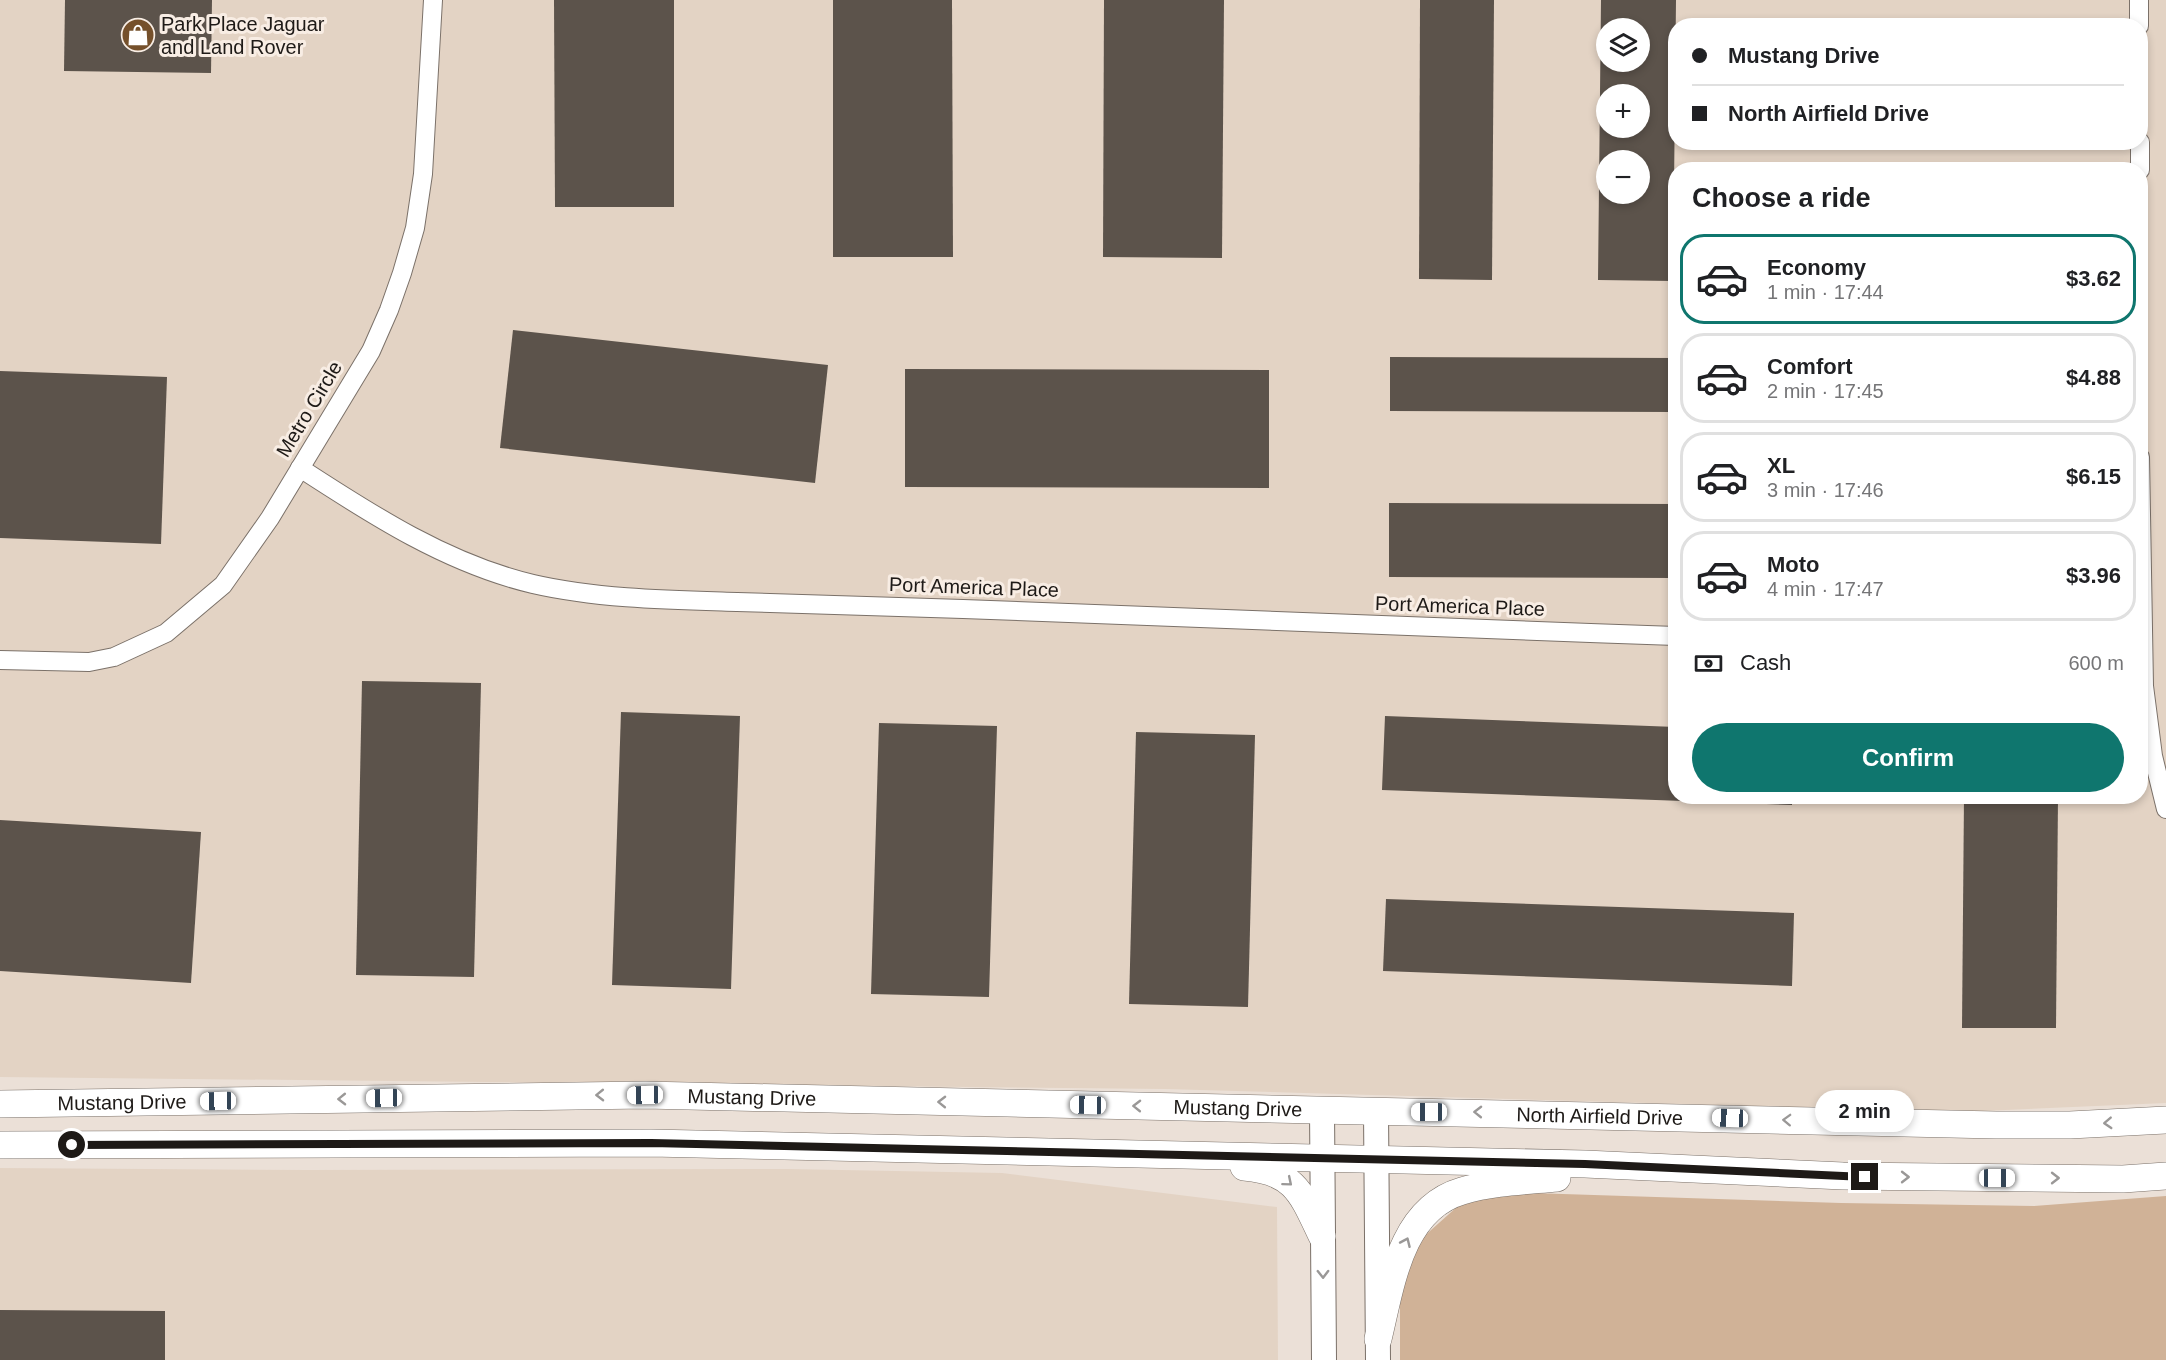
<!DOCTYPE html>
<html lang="en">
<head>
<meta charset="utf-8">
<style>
	body { margin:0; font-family:Arial,sans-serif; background:#f2f2f2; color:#202124; height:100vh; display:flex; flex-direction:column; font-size:22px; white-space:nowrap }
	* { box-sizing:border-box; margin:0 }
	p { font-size:20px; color:#757577 }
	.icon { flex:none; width:33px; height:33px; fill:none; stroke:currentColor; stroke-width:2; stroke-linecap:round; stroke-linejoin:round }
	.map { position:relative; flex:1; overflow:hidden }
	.drawer { position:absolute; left:1668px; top:162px; width:480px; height:642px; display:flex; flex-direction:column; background:#fff; border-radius:24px; box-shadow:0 3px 9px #0003 }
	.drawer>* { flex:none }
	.hud { position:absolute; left:1668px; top:18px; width:480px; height:132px; border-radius:24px; box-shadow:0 3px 9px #0003; display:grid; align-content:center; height:132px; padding:0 24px; background:#fff }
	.buttons { position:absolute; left:1596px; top:18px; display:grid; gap:12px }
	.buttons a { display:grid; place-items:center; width:54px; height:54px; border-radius:50%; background:#fff; box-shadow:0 3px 9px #0003; font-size:30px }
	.end { position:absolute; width:27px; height:27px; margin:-14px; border:8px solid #1e1a17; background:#fff; box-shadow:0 0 0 3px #fff }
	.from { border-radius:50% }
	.bubble { position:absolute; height:42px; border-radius:21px; background:#fff; box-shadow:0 3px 9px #0003; font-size:20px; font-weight:800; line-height:42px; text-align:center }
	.car { position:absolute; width:18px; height:36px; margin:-18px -9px; border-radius:8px; box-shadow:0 0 4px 2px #0007; background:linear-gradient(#fff 24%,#345 0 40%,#fff 0 76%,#345 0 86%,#fff 0) }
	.hud b { display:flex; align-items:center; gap:21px; height:57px; font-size:22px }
	.hud b+b { border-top:2px solid #e0e0e0 }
	.hud i { width:15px; height:15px; background:#202124 }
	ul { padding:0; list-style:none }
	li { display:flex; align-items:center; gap:18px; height:90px; margin:0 12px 9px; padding:0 12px; border:3px solid #e0e0e0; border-radius:24px }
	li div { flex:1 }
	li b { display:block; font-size:22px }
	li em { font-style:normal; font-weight:800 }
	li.on { border-color:#0f766e }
	li>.icon { width:54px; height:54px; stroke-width:1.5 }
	h2 { padding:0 24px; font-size:27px; line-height:72px }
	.pay { display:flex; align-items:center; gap:15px; height:66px; padding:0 24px; font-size:22px }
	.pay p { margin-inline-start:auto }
	.button { display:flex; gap:12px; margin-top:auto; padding:12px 24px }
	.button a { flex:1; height:69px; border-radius:36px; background:#0f766e; color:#fff; font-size:24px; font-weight:800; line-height:69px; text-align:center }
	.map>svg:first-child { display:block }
	.built { fill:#e3d3c4; fill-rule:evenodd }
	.green { fill:#d0b297 }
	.building { fill:#5c534b; fill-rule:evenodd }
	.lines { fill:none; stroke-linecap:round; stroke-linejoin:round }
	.minor-casing { stroke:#7b7169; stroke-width:20 }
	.tertiary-casing { stroke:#7b7169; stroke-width:26 }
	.secondary-casing { stroke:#7b7169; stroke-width:28 }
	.minor { stroke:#fff; stroke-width:18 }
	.tertiary { stroke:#fff; stroke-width:24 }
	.secondary { stroke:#fff; stroke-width:27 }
	.oneway { stroke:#9a9897 }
	.route { stroke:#1e1a17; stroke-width:8 }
	.labels { text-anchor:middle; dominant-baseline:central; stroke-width:6; stroke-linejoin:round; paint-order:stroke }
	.poi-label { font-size:20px; fill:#1e1a17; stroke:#f8ede4; text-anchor:start }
	.street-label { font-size:20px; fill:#1e1a17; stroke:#f8ede4 }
</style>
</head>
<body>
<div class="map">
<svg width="2166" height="1360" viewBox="0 0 2166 1360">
	<rect width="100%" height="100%" fill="#ebe0d7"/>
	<g class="built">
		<path d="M0,0H2166V1103L1960,1112L1165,1089L0,1077ZM1676,26H2140V142H1676ZM1606,28H1640V62H1606ZM1606,94H1640V128H1606ZM1606,160H1640V194H1606ZM1676,170H2140V796H1676Z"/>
		<path d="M0,1168L308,1170L788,1169L1002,1173L1277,1207L1278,1360H0Z"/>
	</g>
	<path class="green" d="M1502,1192L1841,1203L2034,1206L2166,1196V1360H1400V1292L1421,1239L1458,1206Z"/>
	<g class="building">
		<path d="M65,0H212L211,73L64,71Z"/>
		<path d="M554,0H674V207H555Z"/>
		<path d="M833,0H952L953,257H833Z"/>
		<path d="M1104,0H1224L1222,258L1103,257Z"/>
		<path d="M1420,0H1494L1492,280L1419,279Z"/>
		<path d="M1601,0H1676L1673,281L1598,280ZM1606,28H1640V62H1606ZM1606,94H1640V128H1606ZM1606,160H1640V194H1606Z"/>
		<path d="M513,330L828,365L815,483L500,448Z"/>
		<path d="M1390,357L1676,358V412L1390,411Z"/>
		<path d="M905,369L1269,370V488L905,487Z"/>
		<path d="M0,371L167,377L161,544L0,538Z"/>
		<path d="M1389,503L1676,504V578L1389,577Z"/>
		<path d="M362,681L481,683L474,977L356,975Z"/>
		<path d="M621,712L740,716L731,989L612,985Z"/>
		<path d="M1385,716L1676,727V796H1792V805L1382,790Z"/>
		<path d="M879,723L997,726L989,997L871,994Z"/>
		<path d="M1136,732L1255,735L1248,1007L1129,1004Z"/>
		<path d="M1964,796H2058L2056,1028H1962Z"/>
		<path d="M0,820L201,832L191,983L0,971Z"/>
		<path d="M1386,899L1794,913L1792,986L1383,971Z"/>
		<path d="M0,1310L165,1311V1360H0Z"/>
	</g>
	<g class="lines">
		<g class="minor-casing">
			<g id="minor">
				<path d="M2139,0V26"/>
				<path d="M2140,142V170"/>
				<path d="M2140,457L2144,686L2153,756L2166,809"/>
				<path d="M300,468C372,515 448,564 533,584C598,599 670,600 737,602C812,604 887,606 963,609C1200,616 1438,628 1676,636"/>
				<path d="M0,660L89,662L114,657L166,633L223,585L270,518L371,351L389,310L402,273L415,228L423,174L433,0"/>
			</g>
		</g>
		<g class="tertiary-casing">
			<g id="tertiary">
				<path d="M1322,1110L1324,1360"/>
				<path d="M1376,1111L1378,1360"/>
			</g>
		</g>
		<g class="secondary-casing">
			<g id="secondary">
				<path id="s1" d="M0,1104L645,1095L1996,1125H2070L2166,1120"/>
				<path d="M0,1145L651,1143L1585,1164L1843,1176L2123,1179L2166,1176"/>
				<path d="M1244,1167C1295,1171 1302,1194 1322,1236"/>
				<path d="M1378,1339C1391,1286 1400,1209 1462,1191C1492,1182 1525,1181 1557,1178"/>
			</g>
		</g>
		<use href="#minor" class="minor"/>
		<use href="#tertiary" class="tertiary"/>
		<use href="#secondary" class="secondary"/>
	</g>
	<defs><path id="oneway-chevron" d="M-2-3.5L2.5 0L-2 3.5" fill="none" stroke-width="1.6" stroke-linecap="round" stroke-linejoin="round" transform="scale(1.5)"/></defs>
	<g class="oneway">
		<use href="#oneway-chevron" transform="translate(600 1095) rotate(179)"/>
		<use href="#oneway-chevron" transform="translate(342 1099) rotate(179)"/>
		<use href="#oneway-chevron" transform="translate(942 1102) rotate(-179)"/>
		<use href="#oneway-chevron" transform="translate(1137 1106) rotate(-179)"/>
		<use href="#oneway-chevron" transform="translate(1478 1112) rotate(-179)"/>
		<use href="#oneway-chevron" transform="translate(1787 1120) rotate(-178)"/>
		<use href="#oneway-chevron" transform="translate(2108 1123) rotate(177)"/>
		<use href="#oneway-chevron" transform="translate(1905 1177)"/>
		<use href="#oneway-chevron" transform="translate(2055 1178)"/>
		<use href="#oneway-chevron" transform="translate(1288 1182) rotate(40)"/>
		<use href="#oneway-chevron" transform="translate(1406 1242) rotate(-66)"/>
		<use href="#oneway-chevron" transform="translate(1323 1274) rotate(89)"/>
	</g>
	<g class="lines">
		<path class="route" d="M72,1145L651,1143L1585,1164L1865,1177"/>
	</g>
	<defs>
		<g id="shop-disc" transform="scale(1.725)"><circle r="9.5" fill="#75502b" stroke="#f8ede4"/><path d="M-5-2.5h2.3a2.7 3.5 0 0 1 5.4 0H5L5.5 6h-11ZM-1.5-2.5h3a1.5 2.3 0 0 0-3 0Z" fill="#fff"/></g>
	</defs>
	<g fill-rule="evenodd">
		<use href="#shop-disc" x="138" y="35"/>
	</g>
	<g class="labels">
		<g class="poi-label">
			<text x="161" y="24">Park Place Jaguar<tspan x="161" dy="23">and Land Rover</tspan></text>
		</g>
		<g class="street-label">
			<text transform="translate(309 409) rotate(-59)">Metro Circle</text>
			<text transform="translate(974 587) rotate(2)">Port America Place</text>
			<text transform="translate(1460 606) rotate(2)">Port America Place</text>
			<text stroke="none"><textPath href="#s1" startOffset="752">Mustang Drive</textPath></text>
			<text stroke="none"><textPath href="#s1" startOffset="122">Mustang Drive</textPath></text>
			<text stroke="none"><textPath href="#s1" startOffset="1238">Mustang Drive</textPath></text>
			<text stroke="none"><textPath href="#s1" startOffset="1600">North Airfield Drive</textPath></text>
		</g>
	</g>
</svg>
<div class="buttons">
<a><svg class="icon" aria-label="layers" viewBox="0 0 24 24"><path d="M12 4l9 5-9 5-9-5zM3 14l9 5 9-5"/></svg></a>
<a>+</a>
<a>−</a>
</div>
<i class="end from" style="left:72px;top:1145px"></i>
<i class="end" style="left:1865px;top:1177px"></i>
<div class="bubble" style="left:1815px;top:1090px;width:99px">2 min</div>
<i class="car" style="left:645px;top:1095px;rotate:269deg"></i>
<i class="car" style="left:384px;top:1098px;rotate:269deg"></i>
<i class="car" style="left:218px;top:1101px;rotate:269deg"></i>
<i class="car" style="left:1088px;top:1105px;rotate:271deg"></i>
<i class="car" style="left:1429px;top:1112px;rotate:270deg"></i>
<i class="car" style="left:1730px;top:1118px;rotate:272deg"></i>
<i class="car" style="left:1997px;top:1178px;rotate:90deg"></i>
<div class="hud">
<b><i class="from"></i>Mustang Drive</b>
<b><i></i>North Airfield Drive</b>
</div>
<section class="drawer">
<h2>Choose a ride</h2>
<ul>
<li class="on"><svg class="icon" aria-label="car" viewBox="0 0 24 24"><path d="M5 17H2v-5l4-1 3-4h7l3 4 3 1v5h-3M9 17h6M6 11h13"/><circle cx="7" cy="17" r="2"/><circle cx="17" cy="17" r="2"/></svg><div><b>Economy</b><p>1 min · 17:44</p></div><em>$3.62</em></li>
<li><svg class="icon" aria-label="car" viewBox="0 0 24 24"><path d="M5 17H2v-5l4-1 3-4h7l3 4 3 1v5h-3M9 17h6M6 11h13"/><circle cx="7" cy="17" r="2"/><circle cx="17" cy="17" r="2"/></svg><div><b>Comfort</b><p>2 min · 17:45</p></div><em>$4.88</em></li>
<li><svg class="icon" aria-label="car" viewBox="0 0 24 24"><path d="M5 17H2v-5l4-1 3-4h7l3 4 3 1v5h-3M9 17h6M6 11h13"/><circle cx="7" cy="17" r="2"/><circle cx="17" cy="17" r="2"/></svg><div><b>XL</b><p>3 min · 17:46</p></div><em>$6.15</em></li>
<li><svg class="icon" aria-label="car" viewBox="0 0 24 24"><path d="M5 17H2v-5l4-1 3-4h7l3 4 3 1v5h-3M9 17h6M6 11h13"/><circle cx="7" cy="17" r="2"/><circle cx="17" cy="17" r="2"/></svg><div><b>Moto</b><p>4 min · 17:47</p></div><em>$3.96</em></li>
</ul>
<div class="pay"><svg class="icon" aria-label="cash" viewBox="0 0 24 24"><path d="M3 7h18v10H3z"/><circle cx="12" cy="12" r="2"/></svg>Cash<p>600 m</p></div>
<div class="button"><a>Confirm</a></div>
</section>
</div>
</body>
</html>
